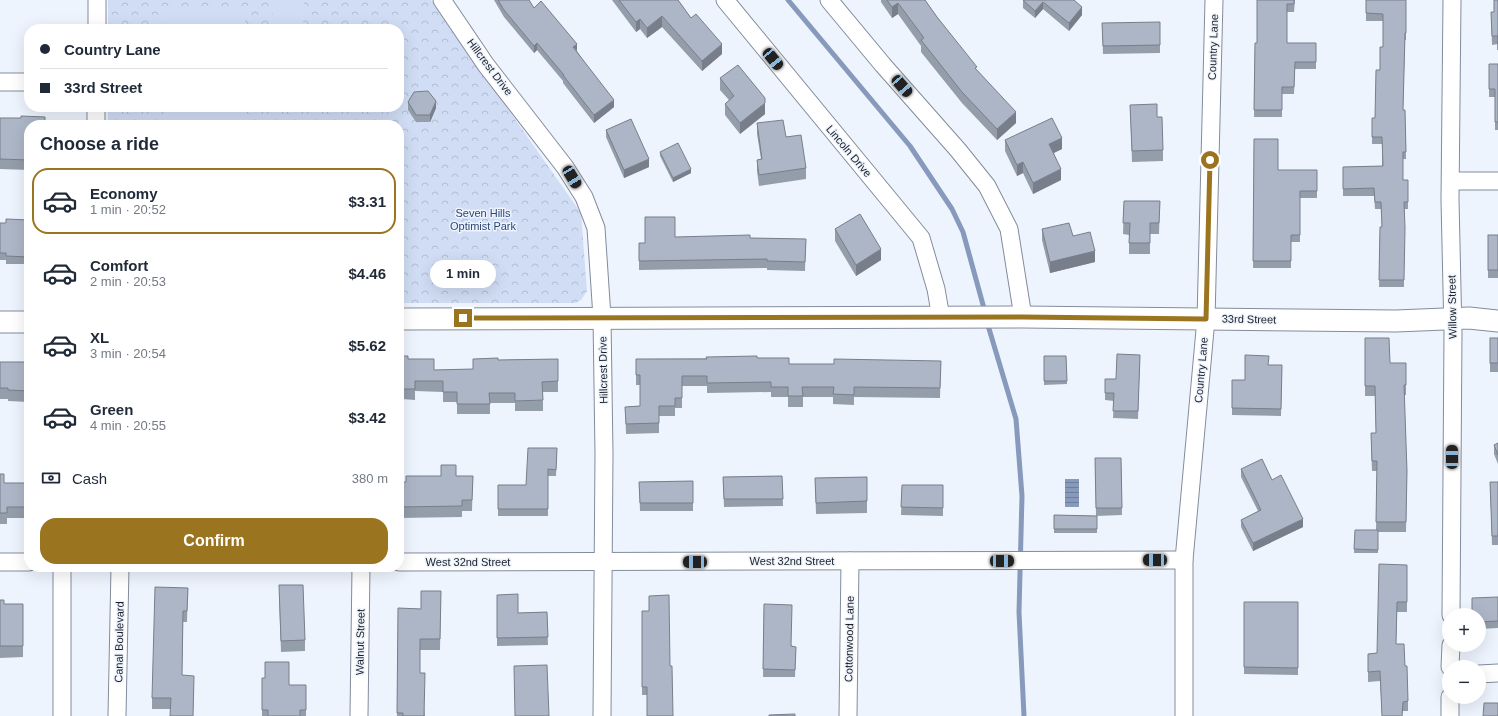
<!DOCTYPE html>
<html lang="en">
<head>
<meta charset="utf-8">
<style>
	body { margin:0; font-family:Arial,sans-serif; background:#f2f2f3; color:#1f2937; height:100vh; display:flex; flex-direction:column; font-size:15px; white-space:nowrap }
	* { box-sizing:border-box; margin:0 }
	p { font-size:13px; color:#747a83 }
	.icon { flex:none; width:22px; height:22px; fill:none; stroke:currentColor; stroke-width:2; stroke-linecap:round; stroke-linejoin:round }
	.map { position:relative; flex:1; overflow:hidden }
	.side { position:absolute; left:24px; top:120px; width:380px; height:452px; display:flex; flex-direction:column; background:#fff; border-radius:16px; box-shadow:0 4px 16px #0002 }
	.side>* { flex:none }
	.banner { position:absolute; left:24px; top:24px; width:380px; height:88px; border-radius:16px; box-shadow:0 4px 16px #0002; display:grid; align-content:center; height:88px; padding:0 16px; background:#fff }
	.tools { position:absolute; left:1442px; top:608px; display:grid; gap:8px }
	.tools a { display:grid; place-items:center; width:44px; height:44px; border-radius:50%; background:#fff; box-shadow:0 4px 16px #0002; font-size:20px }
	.end { position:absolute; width:18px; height:18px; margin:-9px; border:5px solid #9b7420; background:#fff; box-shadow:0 0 0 2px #fff }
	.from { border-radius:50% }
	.bubble { position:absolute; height:28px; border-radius:14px; background:#fff; box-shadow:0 4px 16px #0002; font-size:13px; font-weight:700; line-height:28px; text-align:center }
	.car { position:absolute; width:12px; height:24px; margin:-12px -6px; border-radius:5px; box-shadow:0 0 3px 1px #0007; background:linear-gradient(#222 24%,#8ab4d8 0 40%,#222 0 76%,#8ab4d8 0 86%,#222 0) }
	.banner b { display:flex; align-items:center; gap:14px; height:38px; font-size:15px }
	.banner b+b { border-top:1px solid #e0e1e3 }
	.banner i { width:10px; height:10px; background:#1f2937 }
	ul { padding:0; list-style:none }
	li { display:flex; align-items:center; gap:12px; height:66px; margin:0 8px 6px; padding:0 8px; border:2px solid transparent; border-radius:16px }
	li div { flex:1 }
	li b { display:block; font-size:15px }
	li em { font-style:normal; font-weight:700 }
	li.active { border-color:#9b7420 }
	li>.icon { width:36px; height:36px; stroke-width:1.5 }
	h2 { padding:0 16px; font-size:18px; line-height:48px }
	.pay { display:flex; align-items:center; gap:10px; height:44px; padding:0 16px; font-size:15px }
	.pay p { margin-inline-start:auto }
	.cta { display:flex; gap:8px; margin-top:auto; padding:8px 16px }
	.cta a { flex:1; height:46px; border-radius:16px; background:#9b7420; color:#fff; font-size:16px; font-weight:700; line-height:46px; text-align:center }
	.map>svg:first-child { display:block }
	.park { fill:url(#park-crowns) }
	.pitch { fill:#d0ddf4 }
	.water { fill:url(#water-rules) }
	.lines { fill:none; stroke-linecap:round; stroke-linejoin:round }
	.stream { stroke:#879abc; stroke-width:5 }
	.minor-casing { stroke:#838c9c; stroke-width:19 }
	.tertiary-casing { stroke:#838c9c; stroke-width:23 }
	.minor { stroke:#fff; stroke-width:17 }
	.tertiary { stroke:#fff; stroke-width:21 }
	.wall { fill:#949daa }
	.shaded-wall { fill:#787f8b }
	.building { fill:#acb6c6; stroke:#787f8b }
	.route { stroke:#9b7420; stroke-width:5 }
	.labels { text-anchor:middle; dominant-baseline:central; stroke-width:3; stroke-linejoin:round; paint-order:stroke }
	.street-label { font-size:11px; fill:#1c2026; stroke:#eef4fe }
	.park-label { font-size:11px; fill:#2d4675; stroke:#eef4fe }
</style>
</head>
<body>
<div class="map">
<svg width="1498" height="716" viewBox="0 0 1498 716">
	<defs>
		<pattern id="park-crowns" width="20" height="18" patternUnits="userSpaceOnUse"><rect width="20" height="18" fill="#d0ddf4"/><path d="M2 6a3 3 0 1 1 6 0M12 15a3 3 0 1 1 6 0" fill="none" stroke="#b2bdd1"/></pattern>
		<pattern id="water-rules" width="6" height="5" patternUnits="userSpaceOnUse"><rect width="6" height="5" fill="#879abc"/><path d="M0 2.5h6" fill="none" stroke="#6e7d99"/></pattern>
	</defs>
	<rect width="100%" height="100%" fill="#eef4fe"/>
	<path class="park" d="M108,0H431L581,213L587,291L581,300L576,303H399V125H108V107H399V29H108Z"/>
	<g class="pitch">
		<path d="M272,0H304L303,29H273Z"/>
		<path d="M245,7V29H162V8Z"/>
		<rect x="163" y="107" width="83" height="18"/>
	</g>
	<rect class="water" x="1065" y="479" width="14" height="28"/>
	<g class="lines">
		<g class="stream">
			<path d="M788,0L910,146L952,209L963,232L985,312"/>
			<path d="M987,322L1016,419L1022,496L1019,612L1024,716"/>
		</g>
		<g class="minor-casing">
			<g id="minor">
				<path d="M442,0L486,65L565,167L584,197L596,228L602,317L604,454L602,716"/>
				<path d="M725,0L921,238L936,289L941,318"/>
				<path d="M829,0L883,65L958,150L987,186L1009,229L1023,317"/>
				<path d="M97,29V0"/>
				<path d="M0,82H29"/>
				<path d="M96,125V107"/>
				<path d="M1451,181H1498"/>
				<path d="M0,562H29"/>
				<path d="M399,562L1184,560"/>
				<path d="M1451,615L1453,333L1450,200L1452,0"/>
				<path d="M1450,667L1451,645"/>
				<path d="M1479,674L1498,673"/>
				<path d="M1450,697V716"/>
				<path d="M62,716V567"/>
				<path d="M117,716L120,567"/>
				<path d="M359,716L361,567"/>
				<path d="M848,716L850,561"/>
				<path d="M1184,716V560L1206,319L1214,0"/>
			</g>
		</g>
		<g class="tertiary-casing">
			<g id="tertiary">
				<path d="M399,319L1023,317L1396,321L1469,318L1498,321"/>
				<path d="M0,322H29"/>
			</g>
		</g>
		<use href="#minor" class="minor"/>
		<use href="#tertiary" class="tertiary"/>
	</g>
	<g class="wall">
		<path d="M494,0H529L534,8L577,51L614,107L594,123L563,83V81L537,50L534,53L504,17Z"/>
		<path d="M612,0H678L691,18L722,54L702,71L662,27L647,38L640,29L636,32Z"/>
		<path d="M881,0H925L937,17L1016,123L997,140L962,103L921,52V46L898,14L892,18L881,2Z"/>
		<path d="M1023,0H1074L1082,15L1069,31L1043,9L1035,18L1023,8Z"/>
		<path d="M1257,0H1295L1294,12H1287V43H1316V69H1295L1294,94H1282V117H1254L1255,43H1257Z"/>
		<path d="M1366,0H1406V40H1405L1403,110H1405L1406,159H1403V180H1408V209H1404V287H1379L1380,227H1382L1381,209H1375L1374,196H1343V167L1382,166V144H1372V118H1375L1383,47V21H1366Z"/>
		<path d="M1498,0V44L1492,45L1491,12H1494Z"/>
		<path d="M1102,23L1160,45V53L1103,54Z"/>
		<path d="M1489,64H1498V130H1495V97H1489Z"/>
		<path d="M720,78L765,114L740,134L725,115V104L729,100L720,90Z"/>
		<path d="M408,102L436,108L430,122H416L408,110Z"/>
		<path d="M1130,105L1157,117L1163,150V161L1132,162Z"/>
		<path d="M0,118L45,125H29V170L0,169Z"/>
		<path d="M757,123L786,137L806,168V179L759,186L757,171V160L761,159L757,134Z"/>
		<path d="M606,130L649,167L624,178L606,137Z"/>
		<path d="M1254,139L1278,170H1317V198H1300V242H1291V268H1253Z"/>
		<path d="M1005,140L1062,149L1054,153L1061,180L1033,194L1023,173L1017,176L1005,151Z"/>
		<path d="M660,152L691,173L673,182L660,156Z"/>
		<path d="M1124,201H1160L1159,234H1150V254H1129V235L1123,234Z"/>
		<path d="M0,223L29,228V264H6V260H0Z"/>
		<path d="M835,229L881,260L856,276L835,241Z"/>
		<path d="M1042,229L1073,236L1095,262L1050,273L1042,240Z"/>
		<rect x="1488" y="235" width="10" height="43"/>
		<path d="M675,237L750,238L806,239L805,271L767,270V268L639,270V243H645Z"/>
		<path d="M1365,338L1390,363H1406V395H1404L1407,471L1406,532H1378V553H1354L1355,530H1376L1377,471H1372L1371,443L1376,433L1375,396H1365Z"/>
		<rect x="1490" y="338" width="8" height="34"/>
		<path d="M1140,355L1138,419L1113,418L1114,401L1105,400V379H1116Z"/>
		<path d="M399,356L434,370L473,369L498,360L558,359V392H543V411H515V403H490V414H457V402H443V392L415,391V400L402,399V391H399Z"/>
		<path d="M1044,356H1066L1067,384L1044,385Z"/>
		<path d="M757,358L789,364H834L941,361L940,398L854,397V405L833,404V397H803V407H788V397H771V392L707,393V386H682V408H675V416H659V433L626,434L625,407L640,406V385H636V359Z"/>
		<path d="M0,362H29V402L8,401V399H0Z"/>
		<path d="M1269,365H1282L1281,416L1232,415V380H1245Z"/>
		<path d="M1498,443V464L1494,454V445Z"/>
		<path d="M557,448L556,476H548V516H498V485H526Z"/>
		<path d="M1095,458H1121L1122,515L1096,516Z"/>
		<path d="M1241,469L1272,480L1303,527L1253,551L1241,527V520L1258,511L1241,477Z"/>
		<path d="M0,474L4,483H28V518H7V524H0Z"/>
		<path d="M441,476H473L472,511H462V517L399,518V482H406Z"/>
		<path d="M782,476L783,506L724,507L723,477Z"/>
		<path d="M867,477V513L816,514L815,478Z"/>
		<path d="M693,481V511H640L639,482Z"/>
		<path d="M1490,482H1498V545H1492Z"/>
		<path d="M902,485H943V516L901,515Z"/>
		<path d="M1054,515L1097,516V533H1054Z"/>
		<path d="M1407,565V612H1397L1396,644L1405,666L1408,701V711H1403L1402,716H1382L1380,681L1368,682V654L1377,653Z"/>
		<path d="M188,588L187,622H183L182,675L194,687L193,716H170L171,709H152V698Z"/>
		<path d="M441,591L440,650H420V673L425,716H397L398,608L421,609Z"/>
		<path d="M497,595L518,613L547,612L548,645L497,646Z"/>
		<path d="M279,597L305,640V651L281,652Z"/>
		<path d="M1498,597V628L1479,629V615Z"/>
		<path d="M0,600L4,604H23V657L0,658Z"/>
		<path d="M1244,602H1298V675L1244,674Z"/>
		<path d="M764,604L792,646L796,647L795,677H763Z"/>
		<path d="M642,611L670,666L647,695H642Z"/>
		<path d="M262,678L289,685H306V716H262Z"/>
	</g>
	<g class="shaded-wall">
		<path d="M1043,2V9L1035,18V11Z"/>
		<path d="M898,3V14L892,18V7Z"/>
		<path d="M1082,7V15L1069,31V23Z"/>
		<path d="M662,16V27L647,38V28Z"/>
		<path d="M640,19V29L636,32V22Z"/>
		<path d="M537,43V50L534,53V46Z"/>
		<path d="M577,44V51L573,47Z"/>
		<path d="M722,44V54L702,71V61Z"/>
		<path d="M614,100V107L594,123V115Z"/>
		<path d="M436,101V108L430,122V115Z"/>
		<path d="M765,103V114L740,134V123Z"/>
		<path d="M1016,112V123L997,140V129Z"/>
		<path d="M1062,138V149L1049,155V144Z"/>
		<path d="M649,159V167L624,178V170Z"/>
		<path d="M1023,162V173L1017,176V165Z"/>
		<path d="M691,169V173L673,182V178Z"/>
		<path d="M1061,169V180L1033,194V183Z"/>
		<path d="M881,249V260L856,276V265Z"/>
		<path d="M1095,251V262L1050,273V262Z"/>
		<path d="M1303,519V527L1253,551V543Z"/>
	</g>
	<g class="building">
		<path d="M498,0H529L534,8L541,1L577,44L573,47L614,100L594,115L563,75H564L537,43L534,46L504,10Z"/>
		<path d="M619,0H678L691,18L696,14L722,44L702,61L662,16L647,28L640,19L636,22Z"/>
		<path d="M887,0H925L937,17L977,67L975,68L1016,112L997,129L962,92L921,40L924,38L898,3L892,7Z"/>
		<path d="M1023,0H1074L1082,7L1069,23L1043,2L1035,11Z"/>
		<path d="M1257,0H1294V4H1287V43H1316V62H1295L1294,87H1282V110H1254L1255,43H1257Z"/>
		<path d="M1366,0H1406V33H1405L1403,110H1405L1406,152H1403V180H1408V202H1404L1405,228L1404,280H1379L1380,227H1382L1381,202H1375L1374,188L1343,189V167L1383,166L1382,137H1372V118H1375L1376,70H1380V47H1383V14L1366,13Z"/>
		<path d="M1494,0H1498V50V36H1492L1491,12H1494Z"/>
		<path d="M1160,22V45L1103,46L1102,23Z"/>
		<path d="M1489,64H1498V122H1495V89H1489Z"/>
		<path d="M738,65L765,98V103L740,123L725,104L734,96L720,78Z"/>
		<path d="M428,91L436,101L430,115H416L408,102L414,92Z"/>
		<path d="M1157,104V117H1162L1163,150L1132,151L1130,105Z"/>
		<path d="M21,116L45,117V125H57H29V160L0,159V118H21Z"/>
		<path d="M1052,118L1062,138L1049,144L1061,169L1033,183L1023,162L1017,165L1005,140Z"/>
		<path d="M631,119L649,159L624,170L606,130Z"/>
		<path d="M783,120L786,137L801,135L806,168L759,175L757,160L762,159L757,123Z"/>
		<path d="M1254,139H1278V170H1317V191H1300V235H1291V261H1253Z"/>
		<path d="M678,143L691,169L673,178L660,152Z"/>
		<path d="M1124,201H1160L1159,223H1150V243H1129L1130,223H1123Z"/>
		<path d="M860,214L881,249L856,265L835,229Z"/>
		<path d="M645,217H675V237L750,235V238L806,239L805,262L767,261V259L639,261V243H645Z"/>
		<path d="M6,219L29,220V257L6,256V253H0V223H6Z"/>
		<path d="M1069,223L1073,236L1090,232L1095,251L1050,262L1042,229Z"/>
		<rect x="1488" y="235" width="10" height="35"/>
		<path d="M1365,338H1389L1390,363H1406V385H1404L1407,471L1406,522H1376L1377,461H1372L1371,433H1376L1375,386H1365Z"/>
		<rect x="1490" y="338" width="8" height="25"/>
		<path d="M1117,354L1140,355L1138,411H1113L1114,393H1105V379H1116Z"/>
		<path d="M1245,355L1269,356L1268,365H1282L1281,409L1232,408V380H1245Z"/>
		<path d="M399,356H408V359H434V370L473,369V359L498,358V360L558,359V381L542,382L543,400L515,401V393H489L490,404H457V392H443V381H415V389H402V381H399Z"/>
		<path d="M757,356V358H789V364H834V359L941,361L940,388L854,387V395L833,394L834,387H802L803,396H788V387H771V382L707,383V376H682V398H675V406H659V423L626,424L625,407L640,406V375H636V359H707L706,357Z"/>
		<path d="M1044,356H1066L1067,381H1044Z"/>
		<path d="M0,362H29V391L8,390V388H0Z"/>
		<path d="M1498,443V455L1494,445Z"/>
		<path d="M528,448H557L556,470L548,469V509H498V485H526Z"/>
		<path d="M1095,458H1121L1122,508H1096Z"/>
		<path d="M1262,459L1272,480L1281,475L1303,519L1253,543L1241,520L1261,510L1241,469Z"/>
		<path d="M441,465H456V476H473L472,500H462V506L399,507V482H406V476H441Z"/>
		<path d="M0,474H4V483H28V507H7V513H0Z"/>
		<path d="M782,476L783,499H724L723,477Z"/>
		<path d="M867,477V501L816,503L815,478Z"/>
		<path d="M693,481V503H640L639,482Z"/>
		<path d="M1490,482H1498V536H1492Z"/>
		<path d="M902,485H943V508L901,507Z"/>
		<path d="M1054,515L1097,516V529H1054Z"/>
		<path d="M1355,530H1378V550L1354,549Z"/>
		<path d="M1379,564L1407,565V602H1397L1396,644H1404L1405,666H1407L1408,701L1403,702L1402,716H1382L1380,671L1368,672V654L1377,653Z"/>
		<path d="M279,585H303L305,640L281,641Z"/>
		<path d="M155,587L188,588L187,611H183L182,675L194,676L193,716H170L171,698H152Z"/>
		<path d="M421,591H441L440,639H420V673H425L424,716H403V713H397L398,608L421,609Z"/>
		<path d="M518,594V613L547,612L548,637L497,638V595Z"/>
		<path d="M669,595L670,666H672L673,716H647V687H642V611H649V596Z"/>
		<path d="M1498,597V621L1479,622V615H1472V598Z"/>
		<path d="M0,600H4V604H23V646H0Z"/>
		<path d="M1244,602H1298V668L1244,667Z"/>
		<path d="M764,604L792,605L791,646L796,647L795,670L763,669Z"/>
		<path d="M265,662H289V685H306V710H300V716H268V710H262V678H265Z"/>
		<path d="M547,665L549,716H515L514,666Z"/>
		<path d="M1484,703H1498V716H1483Z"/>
		<path d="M795,714V716H769V715Z"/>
	</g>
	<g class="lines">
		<path class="route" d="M463,318L1022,317L1206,319L1210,160"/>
	</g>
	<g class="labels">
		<g class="street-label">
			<text transform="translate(1213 47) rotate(-88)">Country Lane</text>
			<text transform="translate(490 67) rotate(53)">Hillcrest Drive</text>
			<text transform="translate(849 151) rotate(50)">Lincoln Drive</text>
			<text transform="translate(1452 307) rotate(-91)">Willow Street</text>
			<text transform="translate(1249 319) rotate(1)">33rd Street</text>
			<text transform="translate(603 370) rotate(-91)">Hillcrest Drive</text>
			<text transform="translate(1201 370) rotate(-85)">Country Lane</text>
			<text x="792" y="561">West 32nd Street</text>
			<text x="468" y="562">West 32nd Street</text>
			<text transform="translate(849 639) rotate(-89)">Cottonwood Lane</text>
			<text transform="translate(119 642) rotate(-89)">Canal Boulevard</text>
			<text transform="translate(360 642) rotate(-89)">Walnut Street</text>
		</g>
		<g class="park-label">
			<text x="483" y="213">Seven Hills<tspan x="483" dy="13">Optimist Park</tspan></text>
		</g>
	</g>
</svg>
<div class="tools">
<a>+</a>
<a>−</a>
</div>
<i class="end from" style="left:1210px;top:160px"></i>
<i class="end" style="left:463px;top:318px"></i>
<div class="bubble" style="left:430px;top:260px;width:66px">1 min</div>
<i class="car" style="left:773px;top:59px;rotate:141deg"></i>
<i class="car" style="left:902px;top:86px;rotate:139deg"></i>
<i class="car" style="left:572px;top:177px;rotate:149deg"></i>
<i class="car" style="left:1452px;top:457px;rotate:0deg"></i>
<i class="car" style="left:1155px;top:560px;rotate:270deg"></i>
<i class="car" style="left:1002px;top:561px;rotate:90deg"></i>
<i class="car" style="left:695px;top:562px;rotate:270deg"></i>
<div class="banner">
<b><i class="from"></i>Country Lane</b>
<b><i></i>33rd Street</b>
</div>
<section class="side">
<h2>Choose a ride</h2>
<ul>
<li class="active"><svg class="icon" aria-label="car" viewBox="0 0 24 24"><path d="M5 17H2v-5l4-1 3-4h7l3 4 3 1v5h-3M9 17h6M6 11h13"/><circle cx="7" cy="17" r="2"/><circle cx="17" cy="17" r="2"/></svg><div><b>Economy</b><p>1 min · 20:52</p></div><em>$3.31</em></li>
<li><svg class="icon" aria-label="car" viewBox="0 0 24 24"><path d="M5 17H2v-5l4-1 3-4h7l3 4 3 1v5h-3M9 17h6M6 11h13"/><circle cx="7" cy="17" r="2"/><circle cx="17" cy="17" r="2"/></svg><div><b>Comfort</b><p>2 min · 20:53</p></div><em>$4.46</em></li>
<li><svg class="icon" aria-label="car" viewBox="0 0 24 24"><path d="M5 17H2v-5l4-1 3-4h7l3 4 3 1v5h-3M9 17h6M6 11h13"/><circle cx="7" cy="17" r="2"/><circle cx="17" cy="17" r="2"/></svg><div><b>XL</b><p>3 min · 20:54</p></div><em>$5.62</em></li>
<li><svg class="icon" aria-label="car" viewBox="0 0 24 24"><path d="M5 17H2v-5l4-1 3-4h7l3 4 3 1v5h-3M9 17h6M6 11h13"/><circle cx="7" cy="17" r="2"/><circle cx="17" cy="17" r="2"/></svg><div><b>Green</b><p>4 min · 20:55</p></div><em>$3.42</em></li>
</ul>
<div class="pay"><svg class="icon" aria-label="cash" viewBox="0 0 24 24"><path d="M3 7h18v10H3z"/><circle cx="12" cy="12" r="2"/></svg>Cash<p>380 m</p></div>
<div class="cta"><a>Confirm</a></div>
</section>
</div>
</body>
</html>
